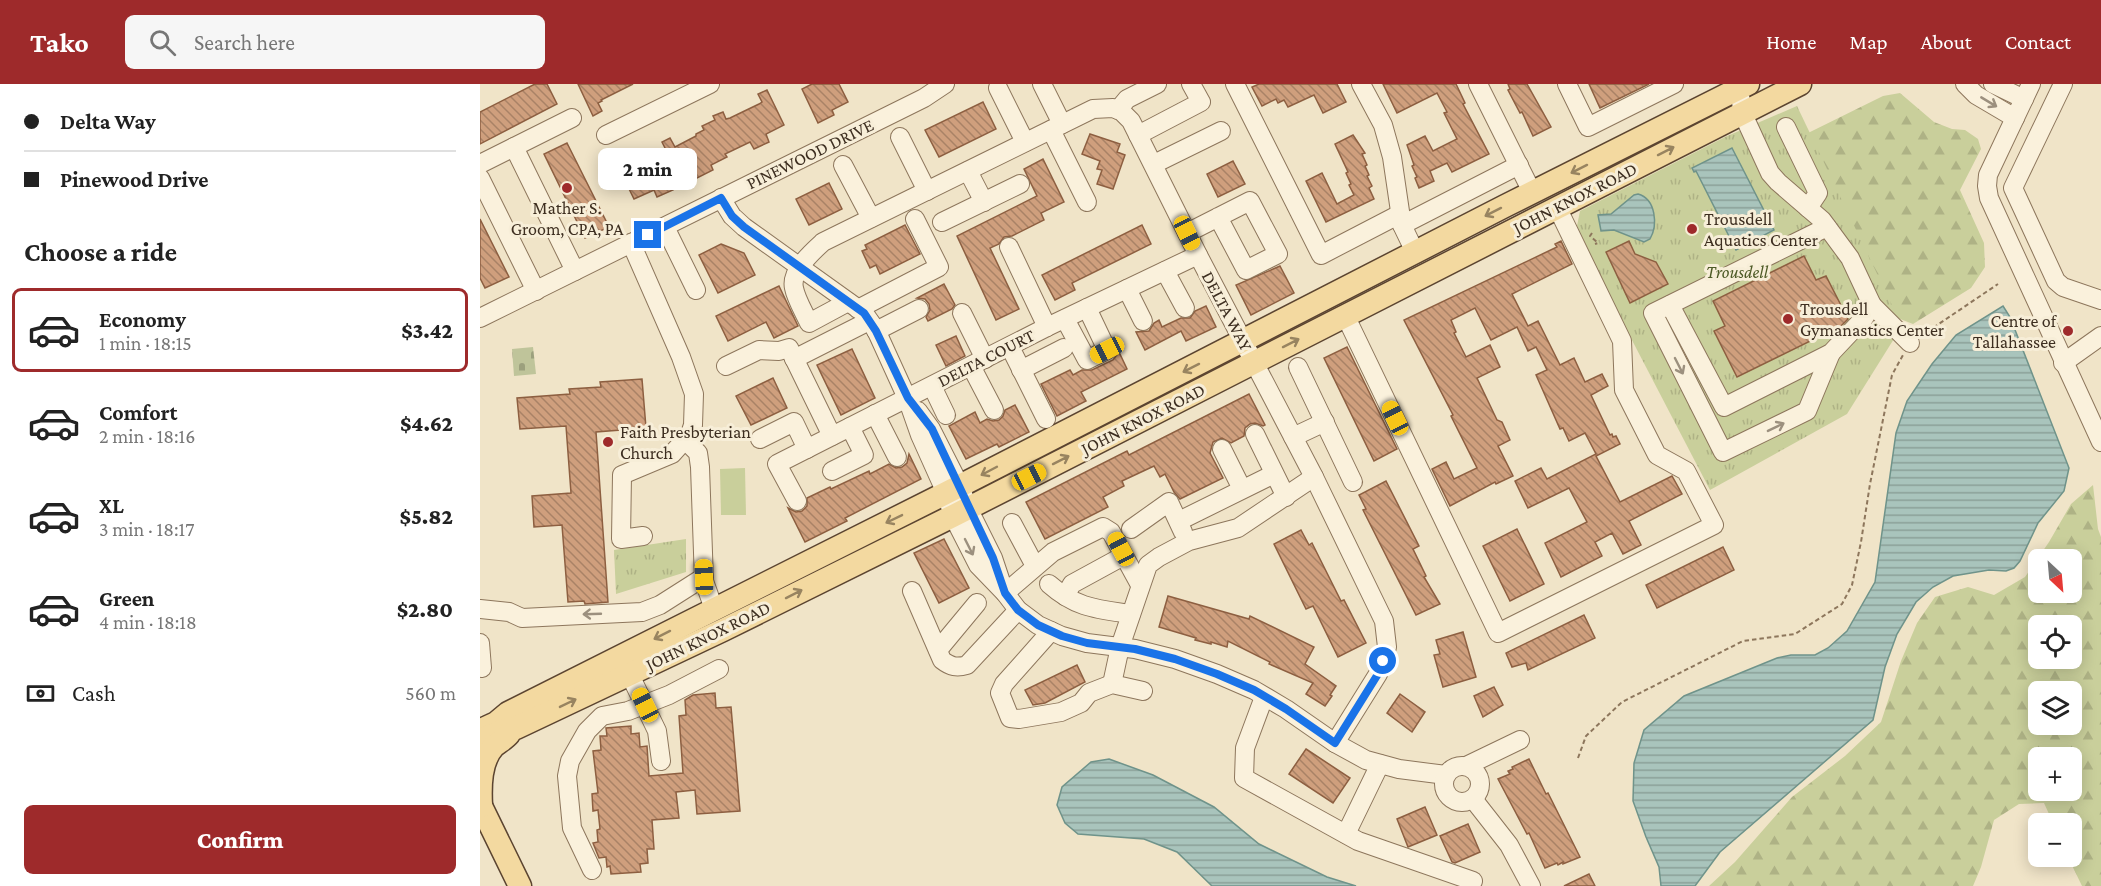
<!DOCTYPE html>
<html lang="en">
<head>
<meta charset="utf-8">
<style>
	body { margin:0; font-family:"Crimson Pro",serif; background:#f6f6f6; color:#222; height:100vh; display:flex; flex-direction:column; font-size:22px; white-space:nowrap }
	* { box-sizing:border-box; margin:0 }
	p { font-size:20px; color:#767676 }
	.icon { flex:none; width:33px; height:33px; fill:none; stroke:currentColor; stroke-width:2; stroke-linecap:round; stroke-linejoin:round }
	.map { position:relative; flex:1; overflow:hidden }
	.drawer { display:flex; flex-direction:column; background:#fff; width:480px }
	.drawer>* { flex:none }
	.guide { display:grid; align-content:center; height:132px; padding:0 24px; background:#fff }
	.needle { width:39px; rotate:154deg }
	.buttons { position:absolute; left:1548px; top:465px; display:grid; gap:12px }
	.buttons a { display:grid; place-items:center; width:54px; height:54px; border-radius:9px; background:#fff; box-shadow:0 3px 15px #0003; font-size:30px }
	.end { position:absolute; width:27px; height:27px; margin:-14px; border:8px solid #1a73e8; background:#fff; box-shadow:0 0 0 3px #fff }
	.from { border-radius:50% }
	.bubble { position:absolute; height:42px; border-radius:9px; background:#fff; box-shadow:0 3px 15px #0003; font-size:20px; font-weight:800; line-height:42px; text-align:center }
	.car { position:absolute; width:18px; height:36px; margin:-18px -9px; border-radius:8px; box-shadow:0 0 4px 2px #0007; background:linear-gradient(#f5c518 24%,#345 0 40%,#f5c518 0 76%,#345 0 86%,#f5c518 0) }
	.guide b { display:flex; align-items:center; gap:21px; height:57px; font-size:22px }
	.guide b+b { border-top:2px solid #e0e0e0 }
	.guide i { width:15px; height:15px; background:#222 }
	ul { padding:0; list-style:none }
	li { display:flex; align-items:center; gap:18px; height:84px; margin:0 12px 9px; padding:0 12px; border:3px solid transparent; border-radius:9px }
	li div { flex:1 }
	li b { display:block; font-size:22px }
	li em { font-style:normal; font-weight:800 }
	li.on { border-color:#9e2a2b }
	li>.icon { width:54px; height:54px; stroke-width:1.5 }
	h2 { padding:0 24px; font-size:27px; line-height:72px }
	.pay { display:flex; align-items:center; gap:15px; height:66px; padding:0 24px; font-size:22px }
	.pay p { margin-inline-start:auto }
	.button { display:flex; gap:12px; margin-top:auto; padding:12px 24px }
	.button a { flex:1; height:69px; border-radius:9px; background:#9e2a2b; color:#fff; font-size:24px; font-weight:800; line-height:69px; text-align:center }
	header { display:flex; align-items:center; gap:36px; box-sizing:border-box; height:84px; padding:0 30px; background:#9e2a2b; color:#fff }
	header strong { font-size:28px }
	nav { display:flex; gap:33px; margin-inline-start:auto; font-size:21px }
	.search { width:420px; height:54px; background:#f6f6f6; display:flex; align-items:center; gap:15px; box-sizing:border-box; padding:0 21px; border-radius:9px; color:#767676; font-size:22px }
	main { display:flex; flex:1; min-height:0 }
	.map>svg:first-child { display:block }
	.grass { fill:#c9cf9b }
	.forest { fill:url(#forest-firs); fill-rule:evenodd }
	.cemetery { fill:url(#cemetery-stones) }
	.park { fill:url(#park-tufts) }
	.water { fill:url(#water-rules); stroke:#6f938a; stroke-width:1.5 }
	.building { fill:url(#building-back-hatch); stroke:#8d5f41; stroke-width:1.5 }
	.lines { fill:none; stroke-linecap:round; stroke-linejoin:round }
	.minor-casing { stroke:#8d765c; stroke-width:20 }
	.major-casing { stroke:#5b4430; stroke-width:25 }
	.path { stroke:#8d765c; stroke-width:2; stroke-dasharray:4.5 3; stroke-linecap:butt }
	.minor { stroke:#faf1dc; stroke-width:18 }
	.major { stroke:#f3d9a0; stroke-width:22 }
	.oneway { stroke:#9c907e }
	.oneway2 { stroke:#988460 }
	.route { stroke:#1a73e8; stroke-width:8 }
	.poi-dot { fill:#9e2a2b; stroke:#f7eed8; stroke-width:2 }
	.labels { text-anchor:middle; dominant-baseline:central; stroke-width:6; stroke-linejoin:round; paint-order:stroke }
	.street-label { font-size:18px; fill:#3d2e20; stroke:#f7eed8 }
	.poi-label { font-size:18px; fill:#3d2e20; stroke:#f7eed8; text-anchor:start }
	.park-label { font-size:18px; font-style:italic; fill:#4d5a26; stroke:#f7eed8 }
</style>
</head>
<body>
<header>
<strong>Tako</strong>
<div class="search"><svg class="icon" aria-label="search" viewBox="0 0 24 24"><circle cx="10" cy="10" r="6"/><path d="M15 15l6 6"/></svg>Search here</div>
<nav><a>Home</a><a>Map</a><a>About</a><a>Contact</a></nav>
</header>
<main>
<section class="drawer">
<div class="guide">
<b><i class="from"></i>Delta Way</b>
<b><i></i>Pinewood Drive</b>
</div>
<h2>Choose a ride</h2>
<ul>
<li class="on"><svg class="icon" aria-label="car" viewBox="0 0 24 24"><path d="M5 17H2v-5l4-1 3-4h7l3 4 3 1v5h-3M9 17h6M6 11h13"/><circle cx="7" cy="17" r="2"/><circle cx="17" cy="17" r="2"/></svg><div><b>Economy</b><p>1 min · 18:15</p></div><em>$3.42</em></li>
<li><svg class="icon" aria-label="car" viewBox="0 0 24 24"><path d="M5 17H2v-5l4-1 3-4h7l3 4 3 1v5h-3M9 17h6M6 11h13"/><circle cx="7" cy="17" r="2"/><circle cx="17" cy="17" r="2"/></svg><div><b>Comfort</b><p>2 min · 18:16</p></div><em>$4.62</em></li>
<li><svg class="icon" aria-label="car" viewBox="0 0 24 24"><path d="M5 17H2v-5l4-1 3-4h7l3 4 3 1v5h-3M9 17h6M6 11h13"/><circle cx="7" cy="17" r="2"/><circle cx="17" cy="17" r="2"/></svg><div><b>XL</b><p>3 min · 18:17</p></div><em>$5.82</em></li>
<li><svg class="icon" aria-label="car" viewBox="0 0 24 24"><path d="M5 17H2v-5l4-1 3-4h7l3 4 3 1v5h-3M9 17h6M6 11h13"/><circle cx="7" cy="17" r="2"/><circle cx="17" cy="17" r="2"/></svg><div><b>Green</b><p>4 min · 18:18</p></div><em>$2.80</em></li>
</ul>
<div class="pay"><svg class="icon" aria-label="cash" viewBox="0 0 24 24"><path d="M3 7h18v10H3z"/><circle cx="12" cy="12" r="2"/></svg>Cash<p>560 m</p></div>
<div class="button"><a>Confirm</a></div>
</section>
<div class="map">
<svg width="1621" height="802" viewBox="0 0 1621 802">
	<defs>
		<pattern id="forest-firs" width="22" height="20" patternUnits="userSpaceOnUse" patternTransform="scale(1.5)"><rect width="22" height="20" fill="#c9cf9b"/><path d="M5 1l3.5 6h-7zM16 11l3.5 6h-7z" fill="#aeb285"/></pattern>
		<pattern id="cemetery-stones" width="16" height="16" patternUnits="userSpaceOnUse" patternTransform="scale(1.5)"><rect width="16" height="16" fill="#bfc49a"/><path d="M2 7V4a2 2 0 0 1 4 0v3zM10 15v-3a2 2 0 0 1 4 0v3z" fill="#9ca07d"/></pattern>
		<pattern id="park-tufts" width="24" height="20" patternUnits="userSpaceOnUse" patternTransform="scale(1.5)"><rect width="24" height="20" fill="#c9cf9b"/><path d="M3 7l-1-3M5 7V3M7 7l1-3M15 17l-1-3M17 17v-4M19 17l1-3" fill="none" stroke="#aeb285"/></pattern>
		<pattern id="water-rules" width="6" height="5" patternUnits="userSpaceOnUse" patternTransform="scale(1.5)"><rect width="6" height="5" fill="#a9c4bc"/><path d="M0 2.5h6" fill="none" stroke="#8ba098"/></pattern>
		<pattern id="building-back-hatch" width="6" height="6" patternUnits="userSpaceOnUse" patternTransform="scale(1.5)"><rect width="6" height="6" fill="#cf9f7d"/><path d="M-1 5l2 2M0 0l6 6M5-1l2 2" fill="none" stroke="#a98266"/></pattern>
	</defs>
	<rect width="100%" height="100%" fill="#f0e4c8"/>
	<path class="grass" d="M265,384L266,431H241L240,385Z"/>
	<g class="forest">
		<path d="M1420,9L1454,38L1472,45L1485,46L1498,55L1501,65L1480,106L1504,159L1505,183L1491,204L1433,240L1415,233L1326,50L1403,12Z"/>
		<path d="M1613,401L1618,445L1621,453V802H1602L1588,773L1592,772V740L1573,739L1564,719L1539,720L1514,736L1501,783L1493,802H1229L1255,778L1312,713L1365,672L1401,638L1421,577L1437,539L1455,513L1488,503L1514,511L1545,493L1569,458L1591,420ZM1558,476H1592V508H1558ZM1558,542H1592V574H1558ZM1558,608H1592V640H1558ZM1558,674H1592V706H1558Z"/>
	</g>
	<path class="cemetery" d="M53,263L56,290L34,292L32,265Z"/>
	<g class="park">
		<path d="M1317,22L1422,242L1367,330L1230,406L1142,237L1097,142L1100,127L1245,53Z"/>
		<path d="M206,455V488L136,510L134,466Z"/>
	</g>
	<g class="water">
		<path d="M1252,64L1294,146L1256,166L1216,87L1214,88L1212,84Z"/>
		<path d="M1158,110C1176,115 1178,141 1170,155L1164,158L1134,146L1121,147L1118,131L1131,130L1154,111Z"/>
		<path d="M1523,222L1530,233L1589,384L1584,407L1558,439L1540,477L1534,484L1526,487L1509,486L1473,492L1453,503L1436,518L1417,550L1405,583L1393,636L1240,768L1215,802H1181L1179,783L1166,753L1153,717L1154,679L1164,646L1204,612L1297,574L1311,571H1335L1348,564L1367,547L1395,498L1416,349L1427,317L1452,280L1476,251Z"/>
		<path d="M629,675L673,691L734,723L779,760L847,793L876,802H732L697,768L664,755L598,750L585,739L577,721L582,703L611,678Z"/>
	</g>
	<g class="building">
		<path d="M55,0H67L77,20L0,60V28Z"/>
		<path d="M98,0H153L121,16L122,17L118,19L122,27L113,32Z"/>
		<path d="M332,0H359L368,18L352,26L354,31L338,39L322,5Z"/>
		<path d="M779,0H857L866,18L843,29L834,11L808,23L804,16L798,19L796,15L782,22L772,3Z"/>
		<path d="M903,0H976L985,19L983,20L1009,70L972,88L967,79L950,87L954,97L939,104L935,94L937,93L932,82L934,81L927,61L945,52L953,67L977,55L964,29L967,28L957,9L917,29Z"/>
		<path d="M1028,0H1047L1071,43L1053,52L1042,28L1040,29L1028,6L1030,5Z"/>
		<path d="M1109,0H1169L1120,24Z"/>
		<path d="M287,6L304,41L286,50L289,58L274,65L270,58L245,70L247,73L231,81L233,86L217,94L213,86L189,98L193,106L177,113L174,106L154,115L137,80L146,76L150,83H154L186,66L182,58L190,54L195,63L216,52V50L224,46L222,42L235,36L233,32L243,28L246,35L250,34L279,20L282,18L278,10Z"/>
		<path d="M503,18L516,45L459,73L445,46Z"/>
		<path d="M610,50L640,60L637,68L645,71L633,105L617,100L622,86L617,85L620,77L602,70Z"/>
		<path d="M873,51L885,69L882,70L887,81L885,82L889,91L887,92L892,102L889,104L894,115L846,138L826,97L842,89L857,120L874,111L869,101L871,100L866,89L868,88L855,60Z"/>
		<path d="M87,59L129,143L105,154L64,70Z"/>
		<path d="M563,75L584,118L561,129L564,136L532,152L524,153L519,160L510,164L539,225L516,236L477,152L557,112L544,85Z"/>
		<path d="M753,77L765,100L738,113L727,90Z"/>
		<path d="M349,99L362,125L329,141L316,115Z"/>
		<path d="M0,135L29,193L5,204L0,194Z"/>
		<path d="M425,141L440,170L400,190L396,181L390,184L382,167L387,165L385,161Z"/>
		<path d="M662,141L671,160L592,199L595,206L575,216L562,191Z"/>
		<path d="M1081,157L1092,180L1032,210L1048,242L1058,237L1080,281L1094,274L1105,298L1122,290L1128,302L1111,311L1130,351L1132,350L1133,353L1136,352L1140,360L1116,372L1140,418L1192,392L1202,410L1149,437L1161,461L1143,470L1132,449L1115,458L1122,472L1081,493L1065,459L1107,438L1089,404L1048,424L1035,397L1061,384L1067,395L1116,370L1105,349L1089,357L1083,344L1080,345L1056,291L1067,286L1056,263L1048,267L1037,243L1011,256L995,224L971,236L976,248L974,249L986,273L1010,261L1020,283L997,294L1017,336L1022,338L1030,356L1018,362L1033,392L1016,400L1015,398L970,422L952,385L966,378L974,395L997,384L971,332L973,331L924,236L1077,163L1075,160Z"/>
		<path d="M1149,157L1155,170L1176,178L1188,200L1150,219L1126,168Z"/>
		<path d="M241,160L264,169L275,191L238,209L219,171Z"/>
		<path d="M1324,172L1336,196L1346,192L1368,235L1361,242L1257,293L1234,247L1245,242L1233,217Z"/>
		<path d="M800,182L814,209L771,231L756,201Z"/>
		<path d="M464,200L475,221L472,225L448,237L446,233L450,226L449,220L445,215L437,214Z"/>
		<path d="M299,202L318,242L294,254L286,238L248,257L236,232Z"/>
		<path d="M726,222L736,243L706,257L701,247L665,266L656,248L669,247L674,239L679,236L682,243L701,234H710L715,227Z"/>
		<path d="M476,252L485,272L466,282L456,261Z"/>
		<path d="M867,263L917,365L894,377L844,274Z"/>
		<path d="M372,265L395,314L361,331L337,281Z"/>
		<path d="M639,268L647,285L601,308L606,317L577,332L561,300L590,286L593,291L602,286H612L633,276Z"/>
		<path d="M293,294L307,324L271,341L256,312Z"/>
		<path d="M162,295L166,344L116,348L128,518L105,520L104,517L88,518L82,441L54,443L52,412L91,409L86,342L40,345L37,314L90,310L89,305L121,303L120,298Z"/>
		<path d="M769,310L785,341L783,342L775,339L770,340L765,344L764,352L751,359L742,354L733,358L730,369L743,394L700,415L694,408L685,390L680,393L674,382L642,397L644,402L623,413L628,423L565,455L546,418L647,367L649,371Z"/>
		<path d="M535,321L549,348L519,363L517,360L486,375L469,342L495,328L500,339L507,335L513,337L519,336L523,332L525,326Z"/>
		<path d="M429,370L441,395L365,434L367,437L325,458L308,424L316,428L322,427L327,422V414L350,403L351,405L389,387L390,390L409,380L416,384L422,383L427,379Z"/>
		<path d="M906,397L939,462L933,465L946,492L944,493L960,520L936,531L883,426L886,425L879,411Z"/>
		<path d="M1037,445L1064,500L1030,517L1003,462Z"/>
		<path d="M821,446L829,461L832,459L861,517L864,516L886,559L858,573L833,522L826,525L794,460Z"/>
		<path d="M464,455L489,504L459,519L434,469Z"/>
		<path d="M1243,463L1254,486L1177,524L1166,501Z"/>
		<path d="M688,512L769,535L770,532L834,563L825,580L856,602L850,611L852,612L845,622L826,610L833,599L789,580L790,578L748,557L747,563L731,558V560L715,556L716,554L679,543Z"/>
		<path d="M1104,531L1115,554L1048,586L1046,579L1032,583L1026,569Z"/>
		<path d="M983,548L996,593L963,603L954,571L960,570L956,556Z"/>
		<path d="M597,581L605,598L565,619L553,621L545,606Z"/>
		<path d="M1014,603L1023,621L1003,633L994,612Z"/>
		<path d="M235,609L236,624L251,623L260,727L217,730L215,706L196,708L199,734L172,736L174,765H167L168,779L160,780L161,788L131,790L130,782L127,783L126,773L119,774L113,759L118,758L117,746L120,745L118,726L113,727L112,710L118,709L113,667L121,666L120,652H127L126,644L151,642V650L159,649L160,663L167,662L169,692L203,689L199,632L206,631L205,616L213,611Z"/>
		<path d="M920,610L945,628L932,648L907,629Z"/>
		<path d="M826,665L870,694L853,719L809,690Z"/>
		<path d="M1049,675L1066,710L1068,709L1100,773L1083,780V778L1078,781L1077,779L1065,784L1049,749L1047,750L1018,695L1030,690L1028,687L1033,685L1032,683Z"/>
		<path d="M945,723L957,751L928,763L917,735Z"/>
		<path d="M988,740L1000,768L975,779L972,778L960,752Z"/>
		<path d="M1109,790L1115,802H1084Z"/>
	</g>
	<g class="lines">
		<g class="minor-casing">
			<g id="minor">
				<path d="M562,0L582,40"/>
				<path d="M755,0L841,171L920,130"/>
				<path d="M881,0L903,41L912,73L922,141L935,168"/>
				<path d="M998,0L1052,108"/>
				<path d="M1087,0L1108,43L1194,0"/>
				<path d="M1485,0L1496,11L1535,34"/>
				<path d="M1513,0L1544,15"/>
				<path d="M1551,0L1508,91L1507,102L1509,114L1621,358"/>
				<path d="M1583,0L1533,104L1576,197L1583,203L1621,216"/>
				<path d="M518,4L545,58"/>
				<path d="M638,26L647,15L677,0"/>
				<path d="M1306,43L1338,109L1328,124"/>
				<path d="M571,46L607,118"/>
				<path d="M126,51L230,0"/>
				<path d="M658,51L721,18L711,0"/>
				<path d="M420,53L447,107"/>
				<path d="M34,63L95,187"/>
				<path d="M0,80L92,34"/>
				<path d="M674,80L741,47"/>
				<path d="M363,81L391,134"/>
				<path d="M488,87L504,118"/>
				<path d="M0,94L56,207"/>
				<path d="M241,114L252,132L264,143L384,229L396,246L427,314L440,351L466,409L473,432L498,481L525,509L538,526L558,541L582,552L607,559L655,565L695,575L737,590L774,606L806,625L855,659L886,676L919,685L966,691"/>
				<path d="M462,138L540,100"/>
				<path d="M922,141L1039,81"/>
				<path d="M185,143L216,206"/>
				<path d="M1347,143L1173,229L1243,368L1327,327L1351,269"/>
				<path d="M707,149L770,117L798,170L766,186L738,133"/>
				<path d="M151,159L201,273L214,310L213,341L210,350L192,370L142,391L141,455L163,452"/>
				<path d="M529,163L567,243"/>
				<path d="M685,187L705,224"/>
				<path d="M647,205L663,237"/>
				<path d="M368,218L329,239C324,228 316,215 314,204C310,187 332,168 343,158L613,25L633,24L641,27L651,37L718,171L834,393L904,537L907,563L898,590L855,659"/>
				<path d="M1190,221L1244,323L1351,269L1384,234L1392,221L1370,174L1342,136L1298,98L1290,89L1262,28L1261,16"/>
				<path d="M1392,221L1430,259"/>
				<path d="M378,225L459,183L435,135"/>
				<path d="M482,229L505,275"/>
				<path d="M865,231L1018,549L1234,441L1206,387L1177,371L1144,306L1142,257L1077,123"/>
				<path d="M0,234L444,14L465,0"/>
				<path d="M585,235L607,276L627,266L607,224"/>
				<path d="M396,247L439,225"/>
				<path d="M530,263L566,335"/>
				<path d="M314,275L389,237"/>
				<path d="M1583,279L1621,252"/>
				<path d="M246,282L279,266L299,267L309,264L352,352"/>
				<path d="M491,282L514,326"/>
				<path d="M818,283L873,398"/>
				<path d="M541,286L584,264"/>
				<path d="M452,302L466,331"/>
				<path d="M438,327L451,345L480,402L488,424L513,474L523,504"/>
				<path d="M395,330L417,373"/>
				<path d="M775,350L806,413"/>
				<path d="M813,353L845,338"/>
				<path d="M280,355L314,338L327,365"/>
				<path d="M205,356L218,369L220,383L224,497L234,525"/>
				<path d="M742,365L762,405"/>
				<path d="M352,387L384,371L370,343"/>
				<path d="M317,417L297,380L567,243L718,171"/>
				<path d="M699,437L794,390"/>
				<path d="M532,439L555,482"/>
				<path d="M651,445L689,418L703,448"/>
				<path d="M569,500C596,524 616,525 651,530"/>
				<path d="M432,507L462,576C471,583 477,584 487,581L538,526"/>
				<path d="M525,509L573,468L623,443L631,448L660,501"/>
				<path d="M585,512L592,500L636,476"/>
				<path d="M0,525L29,528L42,534L162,528L180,521L224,493"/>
				<path d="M571,547L524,600L520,609L530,634L539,635L581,628L601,619L609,609L632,600L663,607"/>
				<path d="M0,559L2,584"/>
				<path d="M458,566L497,519"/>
				<path d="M149,589L177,647L181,677"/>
				<path d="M632,600L640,563L668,481L679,473L709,457L758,444L834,393"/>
				<path d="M784,613L765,664L764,694L878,757L993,797"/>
				<circle cx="982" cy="700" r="18"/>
				<path d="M986,682L1040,656"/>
				<path d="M993,715L1029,761L1051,802"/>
				<path d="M866,750L900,680"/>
				<path d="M112,786L92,744L87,692L90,677L107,647L122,632L148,627L189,611L239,585"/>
			</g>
		</g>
		<g class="major-casing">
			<g id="major">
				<path d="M1,646L16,639L28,629L466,409L1025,122L1268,0"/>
				<path d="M0,657L20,647L36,644L243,546L473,432L1320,0"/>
				<path d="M0,720L40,802"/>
				<path d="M1,722C0,702 0,677 14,662C19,658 25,655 29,650"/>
			</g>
		</g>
		<g class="path">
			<path d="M1112,149L1110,152L1118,159L1115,160"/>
			<path d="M1441,252L1518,200"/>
			<path d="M1098,674L1106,652L1142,618L1263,557L1315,550L1362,520L1372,501L1381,458L1390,400L1412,291L1423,271"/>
		</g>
		<use href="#minor" class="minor"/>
		<use href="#major" class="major"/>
	</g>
	<defs><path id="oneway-shaft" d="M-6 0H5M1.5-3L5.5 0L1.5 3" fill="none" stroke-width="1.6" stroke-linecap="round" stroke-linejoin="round" transform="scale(1.5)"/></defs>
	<g class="oneway">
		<use href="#oneway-shaft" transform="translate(1509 18) rotate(31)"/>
		<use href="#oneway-shaft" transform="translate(1199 282) rotate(63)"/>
		<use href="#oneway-shaft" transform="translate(1296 343) rotate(-26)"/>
		<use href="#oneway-shaft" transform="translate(489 463) rotate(63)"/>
		<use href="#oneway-shaft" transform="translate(112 530) rotate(178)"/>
	</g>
	<g class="oneway2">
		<use href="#oneway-shaft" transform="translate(1186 67) rotate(-27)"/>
		<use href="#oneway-shaft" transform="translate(1099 85) rotate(153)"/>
		<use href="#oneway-shaft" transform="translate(1013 128) rotate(153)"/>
		<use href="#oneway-shaft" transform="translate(811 259) rotate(-27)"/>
		<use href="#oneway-shaft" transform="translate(711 284) rotate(153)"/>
		<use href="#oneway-shaft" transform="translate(581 376) rotate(-27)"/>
		<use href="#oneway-shaft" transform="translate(509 387) rotate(152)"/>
		<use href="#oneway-shaft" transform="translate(414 435) rotate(154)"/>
		<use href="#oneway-shaft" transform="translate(314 510) rotate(-27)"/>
		<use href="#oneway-shaft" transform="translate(182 551) rotate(153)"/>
		<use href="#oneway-shaft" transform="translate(88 619) rotate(-26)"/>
	</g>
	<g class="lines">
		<path class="route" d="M168,151L241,114L252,132L264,143L384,229L396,247L428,314L452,345L513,474L525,509L538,526L558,541L582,552L607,559L655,565L695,575L737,590L774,606L806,625L855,659L898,590L903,577"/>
	</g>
	<g class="poi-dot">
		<circle cx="87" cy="104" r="6"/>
		<circle cx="1212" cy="145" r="6"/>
		<circle cx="1308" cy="235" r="6"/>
		<circle cx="1588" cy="247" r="6"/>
		<circle cx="128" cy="358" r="6"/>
	</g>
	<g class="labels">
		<g class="street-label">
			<text transform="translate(330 70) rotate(-26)">PINEWOOD DRIVE</text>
			<text transform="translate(1095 114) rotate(-27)">JOHN KNOX ROAD</text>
			<text transform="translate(747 227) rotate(62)">DELTA WAY</text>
			<text transform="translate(506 274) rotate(-27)">DELTA COURT</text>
			<text transform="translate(663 335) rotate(-27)">JOHN KNOX ROAD</text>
			<text transform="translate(228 552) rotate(-26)">JOHN KNOX ROAD</text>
		</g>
		<g class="poi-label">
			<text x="87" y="124" text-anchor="middle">Mather S.<tspan x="87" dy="21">Groom, CPA, PA</tspan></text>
			<text x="1224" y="135">Trousdell<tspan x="1224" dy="21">Aquatics Center</tspan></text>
			<text x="1320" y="225">Trousdell<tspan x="1320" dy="21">Gymanastics Center</tspan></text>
			<text x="1576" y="237" text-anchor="end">Centre of<tspan x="1576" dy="21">Tallahassee</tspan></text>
			<text x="140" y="348">Faith Presbyterian<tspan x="140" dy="21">Church</tspan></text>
		</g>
		<g class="park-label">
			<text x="1257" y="188">Trousdell</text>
		</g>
	</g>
</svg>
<div class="buttons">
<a><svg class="needle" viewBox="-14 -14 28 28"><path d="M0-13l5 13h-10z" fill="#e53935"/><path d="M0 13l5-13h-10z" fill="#767676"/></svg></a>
<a><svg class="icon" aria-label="locate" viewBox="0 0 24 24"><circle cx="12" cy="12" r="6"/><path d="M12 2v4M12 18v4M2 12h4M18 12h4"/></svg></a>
<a><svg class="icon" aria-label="layers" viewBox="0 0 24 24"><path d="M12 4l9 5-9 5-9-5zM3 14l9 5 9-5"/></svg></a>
<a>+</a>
<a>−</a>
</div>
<i class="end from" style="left:903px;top:577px"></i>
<i class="end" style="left:168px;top:151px"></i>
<div class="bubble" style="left:118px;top:64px;width:99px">2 min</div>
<i class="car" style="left:707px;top:149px;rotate:154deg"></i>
<i class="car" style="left:627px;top:266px;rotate:243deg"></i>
<i class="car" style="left:915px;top:334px;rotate:334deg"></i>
<i class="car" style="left:549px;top:393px;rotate:63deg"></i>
<i class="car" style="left:641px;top:465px;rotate:332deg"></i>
<i class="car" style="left:224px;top:493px;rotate:358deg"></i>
<i class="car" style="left:165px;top:621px;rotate:334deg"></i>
</div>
</main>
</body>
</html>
